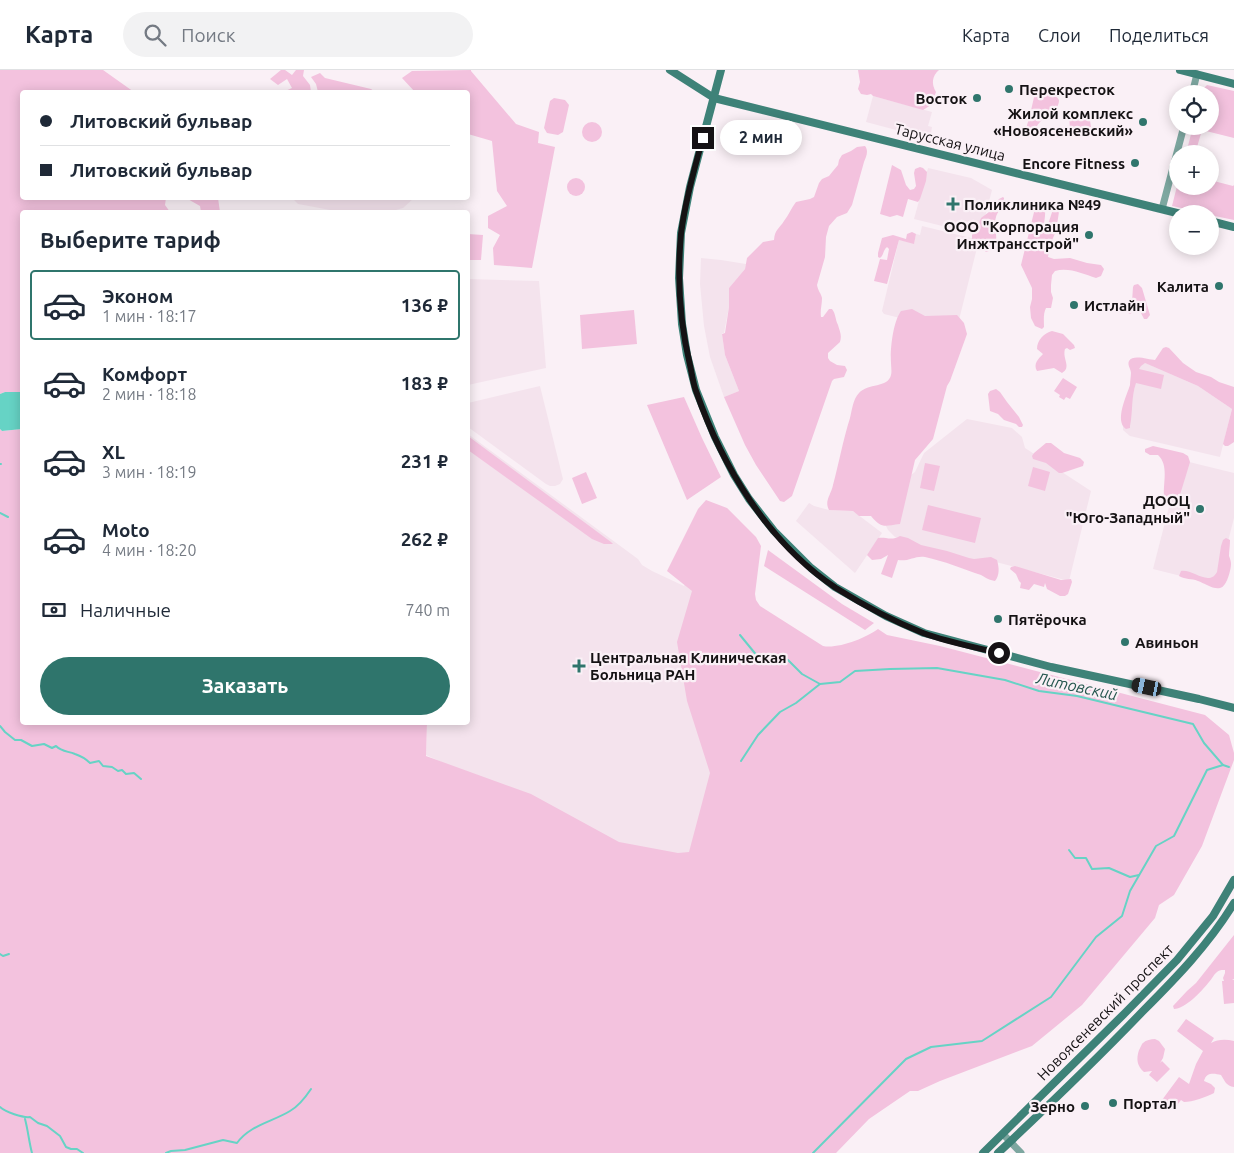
<!DOCTYPE html>
<html lang="ru">
<head>
<meta charset="utf-8">
<style>
	body { margin:0; font-family:Ubuntu,sans-serif; background:#f2f2f3; color:#1f2937; height:100vh; display:flex; flex-direction:column; font-size:19px; white-space:nowrap }
	* { box-sizing:border-box; margin:0 }
	p { font-size:16px; color:#747a83 }
	.icon { flex:none; width:28px; height:28px; fill:none; stroke:currentColor; stroke-width:2; stroke-linecap:round; stroke-linejoin:round }
	.map { position:relative; flex:1; overflow:hidden }
	.sheet { position:absolute; left:20px; top:140px; width:450px; height:515px; display:flex; flex-direction:column; background:#fff; border-radius:5px; box-shadow:0 2px 12px #0003 }
	.sheet>* { flex:none }
	.guide { position:absolute; left:20px; top:20px; width:450px; height:110px; border-radius:5px; box-shadow:0 2px 12px #0003; display:grid; align-content:center; height:110px; padding:0 20px; background:#fff }
	.controls { position:absolute; left:1169px; top:15px; display:grid; gap:10px }
	.controls a { display:grid; place-items:center; width:50px; height:50px; border-radius:50%; background:#fff; box-shadow:0 2px 12px #0003; font-size:25px }
	.end { position:absolute; width:22px; height:22px; margin:-11px; border:6px solid #151214; background:#fff; box-shadow:0 0 0 2px #fff }
	.from { border-radius:50% }
	.bubble { position:absolute; height:35px; border-radius:18px; background:#fff; box-shadow:0 2px 12px #0003; font-size:16px; font-weight:600; line-height:35px; text-align:center }
	.car { position:absolute; width:15px; height:30px; margin:-15px -8px; border-radius:6px; box-shadow:0 0 4px 1px #0007; background:linear-gradient(#222 24%,#8ab4d8 0 40%,#222 0 76%,#8ab4d8 0 86%,#222 0) }
	.guide b { display:flex; align-items:center; gap:18px; height:48px; font-size:19px }
	.guide b+b { border-top:1px solid #e0e1e3 }
	.guide i { width:12px; height:12px; background:#1f2937 }
	ul { padding:0; list-style:none }
	li { display:flex; align-items:center; gap:15px; height:70px; margin:0 10px 8px; padding:0 10px; border:2px solid transparent; border-radius:5px }
	li div { flex:1 }
	li b { display:block; font-size:19px }
	li em { font-style:normal; font-weight:600 }
	li.current { border-color:#2f756c }
	li>.icon { width:45px; height:45px; stroke-width:1.5 }
	h2 { padding:0 20px; font-size:22px; line-height:60px }
	.pay { display:flex; align-items:center; gap:12px; height:55px; padding:0 20px; font-size:19px }
	.pay p { margin-inline-start:auto }
	.action { display:flex; gap:10px; margin-top:auto; padding:10px 20px }
	.action a { flex:1; height:58px; border-radius:30px; background:#2f756c; color:#fff; font-size:20px; font-weight:600; line-height:58px; text-align:center }
	header { display:flex; align-items:center; gap:30px; box-sizing:border-box; height:70px; padding:0 25px; background:#fff; border-bottom:1px solid #e0e1e3 }
	header strong { font-size:24px }
	nav { display:flex; gap:28px; margin-inline-start:auto; font-size:18px }
	.search { width:350px; height:45px; background:#f2f2f3; display:flex; align-items:center; gap:12px; box-sizing:border-box; padding:0 18px; border-radius:28px; color:#747a83; font-size:19px }
	.map>svg:first-child { display:block }
	.built { fill:#f4e3ed }
	.green { fill:#f3c2de }
	.water { fill:#66d3c5 }
	.lines { fill:none; stroke-linecap:round; stroke-linejoin:round }
	.stream { stroke:#66d3c5; stroke-width:2 }
	.tertiary { stroke:#7da7a0; stroke-width:7 }
	.secondary { stroke:#3e8278; stroke-width:8 }
	.route { stroke:#151214; stroke-width:6 }
	.poi-dot { fill:#2f756c; stroke:#faf0f6; stroke-width:2 }
	.labels { text-anchor:middle; dominant-baseline:central; stroke-width:4.5; stroke-linejoin:round; paint-order:stroke }
	.poi-label { font-size:15px; font-weight:bold; fill:#151214; stroke:#faf0f6; text-anchor:start }
	.street-label { font-size:15px; fill:#151214; stroke:#faf0f6 }
	.water-label { font-size:16px; font-style:italic; fill:#26564f; stroke:#faf0f6 }
</style>
</head>
<body>
<header>
<strong>Карта</strong>
<div class="search"><svg class="icon" aria-label="search" viewBox="0 0 24 24"><circle cx="10" cy="10" r="6"/><path d="M15 15l6 6"/></svg>Поиск</div>
<nav><a>Карта</a><a>Слои</a><a>Поделиться</a></nav>
</header>
<div class="map">
<svg width="1234" height="1083" viewBox="0 0 1234 1083">
	<rect width="100%" height="100%" fill="#faf0f6"/>
	<g class="built">
		<path d="M873,26L932,42L928,56L932,57L930,69L866,52Z"/>
		<path d="M928,98L971,108L992,120L981,162L975,164L914,149Z"/>
		<path d="M292,128H414L403,138L389,142H341L298,134Z"/>
		<path d="M922,156L979,170L956,262L884,244L882,241L899,170L914,173L916,164L920,165Z"/>
		<path d="M701,188L721,190L746,194L745,199L729,218V237L724,263H722L725,285L739,321L724,327L710,287L704,256L700,214Z"/>
		<path d="M468,209L539,211L546,298L468,315Z"/>
		<path d="M1141,291L1198,316L1232,339L1220,387L1130,366L1123,360V356L1137,294Z"/>
		<path d="M540,316L563,409L560,414L555,416H550L546,414L468,357V333Z"/>
		<path d="M967,349L1012,358L1022,367L1025,378L1091,421L1069,511L996,492L994,495L910,473L895,467L888,460L885,454L891,419L915,402L924,383Z"/>
		<path d="M468,364L638,489L642,495L652,501L684,516L727,438L740,451L714,702L695,784L649,786L426,685L427,653L468,652Z"/>
		<path d="M1181,390L1234,403V448L1217,515L1153,499Z"/>
		<path d="M809,433L814,436L829,440L853,441L882,463L855,503L796,451Z"/>
	</g>
	<g class="green">
		<path d="M0,0H103L134,22H22V128H166L165,135L170,142H22V322H5L0,324Z"/>
		<path d="M281,0H285L292,5L296,0H304L303,6L310,15L311,22H283L292,18L287,9L278,15L270,9Z"/>
		<path d="M471,0V1L516,54L539,62L538,73L555,77L532,198L494,195L493,178L500,165L488,158V146L507,136L497,121L492,71L468,64V22H415L402,8L412,1Z"/>
		<path d="M858,0H939C932,6 931,14 936,22L931,35L923,40L873,26L871,24L867,25L861,24L858,19L860,12Z"/>
		<path d="M320,3L325,8L371,19L375,22H318L316,14L311,7Z"/>
		<path d="M1207,15L1234,21V68L1202,60L1195,84H1186L1193,56H1210V24H1202L1203,19Z"/>
		<path d="M1038,20C1047,19 1054,22 1059,30C1059,41 1047,44 1040,52C1037,55 1035,59 1033,63H1031L1027,61V55L1029,49L1035,23Z"/>
		<path d="M554,28L565,30L569,35L563,62L558,65L547,63L544,58L550,31Z"/>
		<path d="M1089,44L1091,57L1070,59L1069,46Z"/>
		<circle cx="592" cy="62" r="10"/>
		<path d="M865,76C869,81 866,87 864,92L852,135L847,143L837,147L829,156L826,167L825,187L817,215C818,221 821,223 822,228C822,235 820,240 821,247H823L829,239H832C836,244 835,249 838,255C840,262 842,265 840,272L828,283V288L830,291L837,295L845,296L847,300L844,307L834,309L832,311L792,426L784,432L780,431L756,395L745,375L724,327L739,321L725,285L722,264L725,263L729,237V218L745,199L747,188L763,172L774,170C775,159 779,159 784,151C789,145 791,138 796,132L810,129L814,127L819,113L822,109L829,106L833,101L838,95L839,90L842,85L851,81L857,77Z"/>
		<path d="M892,95L901,100L906,115L910,120L914,119L916,116L914,103L915,99L920,97L923,98L927,102L926,111L920,129L918,132L908,129L903,147L897,145L890,147L880,144Z"/>
		<circle cx="576" cy="117" r="9"/>
		<path d="M1210,110L1233,116L1234,115V150L1210,145V144L1172,136L1177,116H1210Z"/>
		<path d="M1003,127L1004,128V133C1002,138 997,142 996,147C992,158 1004,178 986,182L981,176L974,174L972,168V165L978,156L981,148L989,142L999,129Z"/>
		<path d="M186,128H218L220,142H201L200,136Z"/>
		<path d="M1037,130C1048,136 1045,145 1044,154H1047C1051,150 1050,144 1054,139L1058,140L1059,142L1056,161L1050,175L1048,187L1054,189L1070,188L1087,193L1101,195L1104,199L1101,206L1096,208C1083,204 1069,197 1055,201L1052,205L1051,215V222L1053,228L1051,238H1046C1043,244 1044,251 1044,257L1042,259L1035,256L1031,248L1030,237L1032,229V218L1021,195Z"/>
		<path d="M912,162L916,164L914,174L899,170L887,214L874,211L880,189L887,190L889,179L887,177C883,180 884,185 880,188L878,187V183L882,168L893,165L906,169L907,164Z"/>
		<path d="M468,164L483,165L481,190H468Z"/>
		<path d="M1138,214L1142,218L1150,245L1147,249H1144L1140,241L1136,240L1130,244L1128,243C1125,238 1128,236 1132,232L1133,217L1134,215Z"/>
		<path d="M912,239L925,246L957,245L964,253L967,264L950,311L947,316L933,369L915,390L900,454C884,456 882,459 871,446H859L853,441L829,440C824,431 831,425 833,415C839,393 843,370 850,348C852,340 853,329 859,323C868,313 888,318 891,305C892,301 891,297 891,293C890,279 893,252 901,241Z"/>
		<path d="M634,240L637,274L582,279L580,245Z"/>
		<path d="M1052,261L1063,264L1074,275L1075,278L1070,280L1067,278L1065,279C1062,289 1072,297 1062,303L1054,298L1037,301C1033,294 1038,289 1043,284L1037,279C1037,270 1044,263 1052,261Z"/>
		<path d="M1166,277L1169,278L1183,293L1196,302L1211,307L1219,312L1234,317V372L1228,376H1225L1223,374L1232,339L1198,316L1145,293L1141,296L1139,299L1164,305L1161,319L1136,313C1131,327 1133,342 1130,356V358L1126,359C1114,351 1127,325 1130,315C1130,311 1131,306 1131,303C1131,299 1127,295 1129,291C1133,284 1149,290 1155,290L1163,278Z"/>
		<path d="M1063,308L1077,317L1070,329L1066,327L1064,330L1059,327L1060,325L1054,321Z"/>
		<path d="M996,319L1000,322L1007,332L1019,347L1023,355L1022,357H1019L1016,354L1004,350L998,344L990,341L988,324L990,321Z"/>
		<path d="M684,327L702,368L721,407L687,430L647,335Z"/>
		<path d="M0,359L2,361L22,359V652L427,653L426,686L531,724L619,772L678,783L689,782L710,703L687,631L677,572L692,521L667,501L698,439L706,430L727,438L756,467L761,476L755,524L756,530L760,536L823,576C838,579 866,568 878,559L887,565L940,576L1205,645L1229,665L1234,683V690L1202,776L1174,825L1159,835L1155,848L1082,935L1032,976L940,1011L918,1021H910L869,1049L836,1083H0Z"/>
		<path d="M468,366L611,472L613,474H604L592,469L468,380Z"/>
		<path d="M1046,373H1051L1064,383L1080,388L1084,392L1083,396L1062,403H1059L1046,393L1033,389L1032,386L1034,383Z"/>
		<path d="M1153,376L1183,383L1188,386L1190,392L1187,402L1179,428L1175,430H1168L1164,426C1163,413 1169,395 1158,385H1150L1145,382V379Z"/>
		<path d="M925,393L940,396L934,421L920,418Z"/>
		<path d="M1033,397L1050,402L1045,421L1028,416Z"/>
		<path d="M586,402L597,428L582,434L572,408Z"/>
		<path d="M928,435L981,448L975,473L922,460Z"/>
		<path d="M900,466L908,468L921,475L947,481L969,488L974,489L991,487L997,490C999,497 1000,505 995,511C989,510 986,508 981,505C963,499 944,491 925,487C916,485 908,492 898,490L892,508L881,504L888,485L881,489L872,490L867,485L878,468C886,467 892,471 900,466Z"/>
		<path d="M1226,468L1230,470C1230,476 1229,481 1229,486C1230,489 1231,491 1231,494C1231,499 1227,517 1220,518C1214,520 1204,513 1198,511C1191,508 1186,510 1179,506L1181,501C1193,499 1209,517 1217,502L1221,476L1223,470Z"/>
		<path d="M768,480L842,534L874,553L865,560L764,496Z"/>
		<path d="M1015,496L1061,510L1071,509L1072,512L1068,524L1065,526H1060L1047,519L1045,513L1044,517L1034,514L1029,520L1020,518L1021,513L1019,511L1016,504L1010,499L1011,497Z"/>
		<path d="M1234,865V909L1232,910H1234V933L1224,934L1222,911H1224L1223,908L1225,903V900C1221,900 1220,900 1217,902C1214,904 1212,909 1209,912C1202,921 1185,939 1174,939L1173,936L1187,921L1196,913Z"/>
		<path d="M1186,949L1214,968L1211,973C1218,969 1226,969 1234,971V1017C1226,1016 1225,1011 1221,1005C1214,1003 1206,1002 1204,1011L1211,1014L1215,1018L1214,1023C1207,1027 1192,1032 1184,1032L1181,1030L1174,1039L1162,1030L1179,1007L1189,1014L1196,994L1203,981L1177,961Z"/>
		<path d="M1155,969L1159,971L1165,979L1163,988L1160,993L1162,991L1170,999L1157,1012L1149,1005L1152,1001L1144,1002C1137,996 1136,989 1139,980C1140,979 1142,973 1143,973C1146,970 1151,969 1155,969Z"/>
	</g>
	<path class="water" d="M5,322H22V359L2,361L0,359V324Z"/>
	<g class="lines">
		<g class="stream">
			<path d="M0,394H1"/>
			<path d="M0,443L8,447"/>
			<path d="M740,565L758,587L788,590L802,604L820,614L840,612L855,601L890,599L937,598L1005,610L1039,621L1077,626L1193,654L1204,673L1223,695"/>
			<path d="M0,656L5,662L15,670H21L32,676L44,674L52,678L56,676C62,682 68,681 75,684C81,686 86,689 90,693L99,691L103,696L112,697L118,701L122,700L126,704L134,703L141,709"/>
			<path d="M741,691L758,665L780,642L796,633L820,614"/>
			<path d="M1223,695L1229,697"/>
			<path d="M1069,780L1075,788H1086L1092,799L1109,798L1130,807L1139,805"/>
			<path d="M0,884L3,886L9,884"/>
			<path d="M0,1037C5,1042 23,1048 30,1047L38,1053L47,1056L60,1066L66,1077L71,1079H77L83,1083"/>
			<path d="M25,1049C28,1060 29,1072 32,1083"/>
			<path d="M166,1083L171,1081L185,1080L223,1070L237,1073C250,1055 272,1052 290,1041C299,1036 305,1028 311,1019"/>
			<path d="M813,1083L906,989L931,977L982,971L1051,927L1096,867L1122,846L1130,821L1156,776L1174,766L1207,700L1223,695"/>
		</g>
		<g class="tertiary">
			<path d="M1192,24L1197,4"/>
			<path d="M1162,139L1184,56"/>
			<path d="M1003,1064L1021,1083"/>
		</g>
		<g class="secondary">
			<path d="M670,0L714,28L1181,144"/>
			<path d="M721,0L690,117L681,163L679,208L682,254L687,285L696,320L715,367L734,405L749,429L774,461L811,498L835,517L886,546L924,563L1051,597L1199,629L1234,638"/>
			<path d="M1180,0L1234,14"/>
			<path d="M1210,151L1234,157"/>
			<path d="M983,1083L1125,943L1177,890L1213,846L1234,810"/>
			<path d="M998,1083C1047,1037 1096,990 1143,941C1176,908 1209,874 1234,833"/>
		</g>
	</g>
	<g class="lines">
		<path class="route" d="M703,68C694,99 685,131 681,164C677,207 680,253 690,295C692,304 693,313 696,321C722,396 768,473 836,518C863,535 893,551 923,563C947,572 974,577 999,583"/>
	</g>
	<g class="poi-dot">
		<circle cx="1009" cy="19" r="5"/>
		<circle cx="977" cy="28" r="5"/>
		<circle cx="1143" cy="52" r="5"/>
		<circle cx="1135" cy="93" r="5"/>
		<path d="M950.5 126.5h5v5h5v5h-5v5h-5v-5h-5v-5h5z"/>
		<circle cx="1089" cy="165" r="5"/>
		<circle cx="1219" cy="216" r="5"/>
		<circle cx="1074" cy="235" r="5"/>
		<circle cx="1200" cy="439" r="5"/>
		<circle cx="998" cy="549" r="5"/>
		<circle cx="1125" cy="572" r="5"/>
		<path d="M576.5 588.5h5v5h5v5h-5v5h-5v-5h-5v-5h5z"/>
		<circle cx="1113" cy="1033" r="5"/>
		<circle cx="1085" cy="1036" r="5"/>
	</g>
	<g class="labels">
		<g class="poi-label">
			<text x="1019" y="19">Перекресток</text>
			<text x="967" y="28" text-anchor="end">Восток</text>
			<text x="1133" y="43" text-anchor="end">Жилой комплекс<tspan x="1133" dy="17">«Новоясеневский»</tspan></text>
			<text x="1125" y="93" text-anchor="end">Encore Fitness</text>
			<text x="964" y="134">Поликлиника №49</text>
			<text x="1079" y="156" text-anchor="end">ООО "Корпорация<tspan x="1079" dy="17">Инжтрансстрой"</tspan></text>
			<text x="1209" y="216" text-anchor="end">Калита</text>
			<text x="1084" y="235">Истлайн</text>
			<text x="1190" y="430" text-anchor="end">ДООЦ<tspan x="1190" dy="17">"Юго-Западный"</tspan></text>
			<text x="1008" y="549">Пятёрочка</text>
			<text x="1135" y="572">Авиньон</text>
			<text x="590" y="587">Центральная Клиническая<tspan x="590" dy="17">Больница РАН</tspan></text>
			<text x="1123" y="1033">Портал</text>
			<text x="1075" y="1036" text-anchor="end">Зерно</text>
		</g>
		<g class="street-label">
			<text transform="translate(950 72) rotate(14)">Тарусская улица</text>
			<text transform="translate(1105 942) rotate(-45)">Новоясеневский проспект</text>
		</g>
		<g class="water-label">
			<text transform="translate(1077 616) rotate(12)">Литовский</text>
		</g>
	</g>
</svg>
<div class="controls">
<a><svg class="icon" aria-label="locate" viewBox="0 0 24 24"><circle cx="12" cy="12" r="6"/><path d="M12 2v4M12 18v4M2 12h4M18 12h4"/></svg></a>
<a>+</a>
<a>−</a>
</div>
<i class="end from" style="left:999px;top:583px"></i>
<i class="end" style="left:703px;top:68px"></i>
<div class="bubble" style="left:720px;top:50px;width:82px">2 мин</div>
<i class="car" style="left:1147px;top:617px;rotate:282deg"></i>
<div class="guide">
<b><i class="from"></i>Литовский бульвар</b>
<b><i></i>Литовский бульвар</b>
</div>
<section class="sheet">
<h2>Выберите тариф</h2>
<ul>
<li class="current"><svg class="icon" aria-label="car" viewBox="0 0 24 24"><path d="M5 17H2v-5l4-1 3-4h7l3 4 3 1v5h-3M9 17h6M6 11h13"/><circle cx="7" cy="17" r="2"/><circle cx="17" cy="17" r="2"/></svg><div><b>Эконом</b><p>1 мин · 18:17</p></div><em>136 ₽</em></li>
<li><svg class="icon" aria-label="car" viewBox="0 0 24 24"><path d="M5 17H2v-5l4-1 3-4h7l3 4 3 1v5h-3M9 17h6M6 11h13"/><circle cx="7" cy="17" r="2"/><circle cx="17" cy="17" r="2"/></svg><div><b>Комфорт</b><p>2 мин · 18:18</p></div><em>183 ₽</em></li>
<li><svg class="icon" aria-label="car" viewBox="0 0 24 24"><path d="M5 17H2v-5l4-1 3-4h7l3 4 3 1v5h-3M9 17h6M6 11h13"/><circle cx="7" cy="17" r="2"/><circle cx="17" cy="17" r="2"/></svg><div><b>XL</b><p>3 мин · 18:19</p></div><em>231 ₽</em></li>
<li><svg class="icon" aria-label="car" viewBox="0 0 24 24"><path d="M5 17H2v-5l4-1 3-4h7l3 4 3 1v5h-3M9 17h6M6 11h13"/><circle cx="7" cy="17" r="2"/><circle cx="17" cy="17" r="2"/></svg><div><b>Moto</b><p>4 мин · 18:20</p></div><em>262 ₽</em></li>
</ul>
<div class="pay"><svg class="icon" aria-label="cash" viewBox="0 0 24 24"><path d="M3 7h18v10H3z"/><circle cx="12" cy="12" r="2"/></svg>Наличные<p>740 m</p></div>
<div class="action"><a>Заказать</a></div>
</section>
</div>
</body>
</html>
